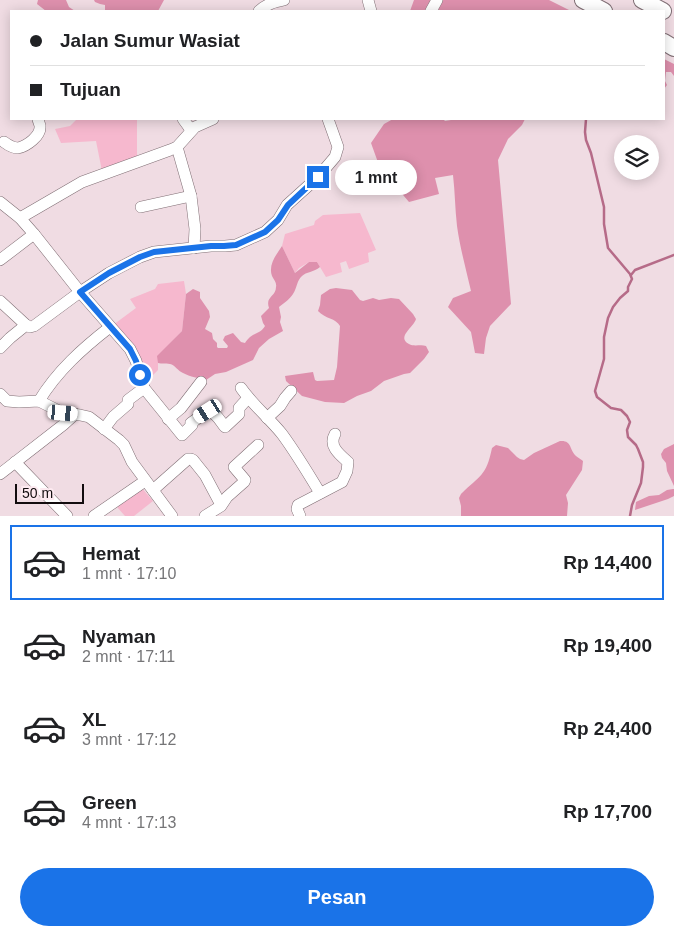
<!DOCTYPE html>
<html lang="id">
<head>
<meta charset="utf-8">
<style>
	body { margin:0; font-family:Helvetica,sans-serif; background:#f6f6f6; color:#202124; height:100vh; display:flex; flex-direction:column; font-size:19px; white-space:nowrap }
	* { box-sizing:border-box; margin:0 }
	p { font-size:16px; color:#757577 }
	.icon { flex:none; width:28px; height:28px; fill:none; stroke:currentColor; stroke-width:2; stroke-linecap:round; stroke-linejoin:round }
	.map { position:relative; height:516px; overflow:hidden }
	.side { display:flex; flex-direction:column; background:#fff; flex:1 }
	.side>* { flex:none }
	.banner { position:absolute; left:10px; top:10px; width:655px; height:110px; border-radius:0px; box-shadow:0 2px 12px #0003; display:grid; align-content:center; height:110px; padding:0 20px; background:#fff }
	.tools { position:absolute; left:614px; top:135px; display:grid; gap:10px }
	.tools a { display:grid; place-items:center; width:45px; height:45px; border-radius:50%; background:#fff; box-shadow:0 2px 12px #0003; font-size:25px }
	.scale { position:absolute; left:15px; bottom:12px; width:69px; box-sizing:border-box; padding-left:5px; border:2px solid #120c0e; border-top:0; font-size:14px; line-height:18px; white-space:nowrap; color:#120c0e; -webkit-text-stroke:4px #fdeaf0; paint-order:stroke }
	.end { position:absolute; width:22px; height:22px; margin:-11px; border:6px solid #1a73e8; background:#fff; box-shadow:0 0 0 2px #fff }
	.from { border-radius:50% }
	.bubble { position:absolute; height:35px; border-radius:18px; background:#fff; box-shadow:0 2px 12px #0003; font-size:16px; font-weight:700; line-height:35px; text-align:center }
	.car { position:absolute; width:15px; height:30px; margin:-15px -8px; border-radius:6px; box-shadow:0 0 4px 1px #0007; background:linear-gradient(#fff 24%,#345 0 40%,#fff 0 76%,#345 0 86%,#fff 0) }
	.banner b { display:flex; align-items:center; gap:18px; height:48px; font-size:19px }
	.banner b+b { border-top:1px solid #e0e0e0 }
	.banner i { width:12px; height:12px; background:#202124 }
	ul { padding:9px 0 0; list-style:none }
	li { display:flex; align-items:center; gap:15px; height:75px; margin:0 10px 8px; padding:0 10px; border:2px solid transparent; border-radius:0px }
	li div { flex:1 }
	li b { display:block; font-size:19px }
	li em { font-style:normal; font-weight:700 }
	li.selected { border-color:#1a73e8 }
	li>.icon { width:45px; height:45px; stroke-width:1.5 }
	.cta { display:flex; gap:10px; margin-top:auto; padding:10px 20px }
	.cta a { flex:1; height:58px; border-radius:30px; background:#1a73e8; color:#fff; font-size:20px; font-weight:700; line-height:58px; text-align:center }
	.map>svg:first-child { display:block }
	.green { fill:#f6b8ce }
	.forest { fill:#de90ad }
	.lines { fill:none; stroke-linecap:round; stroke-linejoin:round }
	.stream { stroke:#b66b88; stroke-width:2.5 }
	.minor-casing { stroke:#806f75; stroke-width:12 }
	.highway-casing { stroke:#806f75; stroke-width:18 }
	.minor { stroke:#fff; stroke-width:11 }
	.highway { stroke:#fff; stroke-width:16 }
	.route { stroke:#1a73e8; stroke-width:6 }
</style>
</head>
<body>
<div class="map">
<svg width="674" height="516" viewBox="0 0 674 516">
	<rect width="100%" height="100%" fill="#f0dce3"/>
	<g class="green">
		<path d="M77,119H137V156L102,171L96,141L61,143L55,129L70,126Z"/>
		<path d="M360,213L376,250L368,253L369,262L349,269L346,261L340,263L342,272L326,277L317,262H309L299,268L295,273L282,246L285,234L314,225L315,221L323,215Z"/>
		<path d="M184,281L186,294L182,331L158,356V370L145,383L113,325L136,308L130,299L155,289L158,284Z"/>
		<path d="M141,487L153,501L134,516H125L117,507Z"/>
	</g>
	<g class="forest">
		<path d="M38,0H66L69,7L75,11H46L37,4Z"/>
		<path d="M94,0H164L158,11H105V5L100,4L95,2Z"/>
		<path d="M414,0H432L425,11H410Z"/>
		<path d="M441,0H549L571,11H438Z"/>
		<path d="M664,59L674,64V76L671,72H666L665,81L667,85L664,89Z"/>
		<path d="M393,119H443L445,121L457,119H525L522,125L508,139L498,160L511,304L490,326L486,338L484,354L475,353L471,332L448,307L453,298L471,291C466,269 460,248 457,226C455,209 455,192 453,175L435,178L439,194L409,202L398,189L380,195L374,184L380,168L371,143L384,124Z"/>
		<path d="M282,246L295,273L309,262H317L320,267C314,272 306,272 302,276C297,280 297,288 293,294C290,299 284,303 279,307L281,317L280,322L283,331L269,339L259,348L253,360L226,372L215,374L206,380C199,378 190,377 183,373C178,371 175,365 170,364C165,363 162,364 158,363L157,356L182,331L186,294L193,289L200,292V298L209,311L210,317L205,329L212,333L213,339L217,343V347L218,348H227L228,346L223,340L225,336L233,333L241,342L245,343C246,341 248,339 250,337C255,333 261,333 265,326L263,323L261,316L269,308C265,296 276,297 276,287C277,283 274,280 272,276C268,265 276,255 282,246Z"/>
		<path d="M330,289L336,288L352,290L360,300L363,301L373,298L379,300L391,298L399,299L413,314L416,319C414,327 396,337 409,344C414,347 421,344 426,346L429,352L424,359L410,373L404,374L384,381L371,391L357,396L344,403L325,402L302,396L286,381L285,376L313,372L315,380L317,381L334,380L337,367L340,326C336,318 325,319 318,311L320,305L321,295Z"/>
		<path d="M560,441C572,440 569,449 576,456C578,458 581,459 583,461L582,470L566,495L568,503L567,516H461V506L459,498L461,494C480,475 486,477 492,448L496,445L508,448L517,457L520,459L524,460L534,453Z"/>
		<path d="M674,444V486L667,471L666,463L662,458L661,454L664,449Z"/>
		<path d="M673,489H674V496L668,499L635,510L636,502L638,501L649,496L659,495L667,490Z"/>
	</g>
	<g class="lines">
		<g class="stream">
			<path d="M586,119L585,132L586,140L591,153L604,207V224L608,248L630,274L632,279L628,287V291L620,298L613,307L608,318L604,337V359L595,391L597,397L611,408L621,410L627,416L630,422L627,430L628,437L636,445L638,449L643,462V467L641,483L632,505L630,516"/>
			<path d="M631,275L635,270L674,255"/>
		</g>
		<g class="minor-casing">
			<g id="minor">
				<path d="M368,0L371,11"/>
				<path d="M259,11C266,4 275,2 284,0"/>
				<path d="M431,11L437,0"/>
				<path d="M183,119L191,130"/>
				<path d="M4,142C8,145 13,148 18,148C27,146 41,136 40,126C40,124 38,121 38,119"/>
				<path d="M177,147L191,196L195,229L194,248"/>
				<path d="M0,202L20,218L34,234L80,292L130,349L136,361L144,388"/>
				<path d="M141,207L191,196"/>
				<path d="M20,218L82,182L170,150L177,147L195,127L213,119"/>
				<path d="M0,260L34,234"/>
				<path d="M0,301L26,325L30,327L34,326L80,292L109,273L140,257L154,252L211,246H225L236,245L265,232L278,220L287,205L318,177L335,157L338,147L328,119"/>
				<path d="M0,348L10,338L26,325"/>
				<path d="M241,388C253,405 269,418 282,434C296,453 308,473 320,493"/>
				<path d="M0,394L7,401L19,402L39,401L63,413L80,415L89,417L119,440L124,445L132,462L172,516"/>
				<path d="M39,401C57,371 83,348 110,327"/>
				<path d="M267,418L280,406L285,398L291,391"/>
				<path d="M168,419L181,408L201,382"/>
				<path d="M104,429L113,417L128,404V400L144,388L182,435L192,425L191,423L208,411C216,412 220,421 225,427L239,414V408L248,398"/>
				<path d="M15,462L67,516"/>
				<path d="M0,474L63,425L75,414"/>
				<path d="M153,490L188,459H191L193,460L205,475L221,505"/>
				<path d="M94,516L145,481"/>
				<path d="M205,516L221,506L227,497L244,482L245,480L234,467L258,445"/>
				<path d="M300,516L297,509L298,505L342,482L347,471L348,462C340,455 328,446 335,434"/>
			</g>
		</g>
		<g class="highway-casing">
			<g id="highway">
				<path d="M583,0L604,11"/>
				<path d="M642,0L663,11"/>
				<path d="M664,42L674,48"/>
			</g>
		</g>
		<use href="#minor" class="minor"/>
		<use href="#highway" class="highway"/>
	</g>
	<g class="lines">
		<path class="route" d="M140,375L136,361L130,349L80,292L109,273L140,257L154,252L211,246H224L236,245L265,232L278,220L288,205L318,177"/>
	</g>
</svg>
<div class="tools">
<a><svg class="icon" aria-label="layers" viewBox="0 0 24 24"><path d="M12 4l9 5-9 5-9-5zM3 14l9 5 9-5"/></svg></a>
</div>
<div class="scale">50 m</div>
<i class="end from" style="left:140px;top:375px"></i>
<i class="end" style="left:318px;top:177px"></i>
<div class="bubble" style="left:335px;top:160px;width:82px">1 mnt</div>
<i class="car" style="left:208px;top:411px;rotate:238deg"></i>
<i class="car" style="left:63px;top:413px;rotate:95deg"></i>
<div class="banner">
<b><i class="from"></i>Jalan Sumur Wasiat</b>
<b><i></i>Tujuan</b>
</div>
</div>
<section class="side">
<ul>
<li class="selected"><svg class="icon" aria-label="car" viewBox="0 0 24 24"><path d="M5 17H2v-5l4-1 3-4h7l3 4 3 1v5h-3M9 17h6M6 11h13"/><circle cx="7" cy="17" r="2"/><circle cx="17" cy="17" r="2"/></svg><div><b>Hemat</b><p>1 mnt · 17:10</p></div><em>Rp 14,400</em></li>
<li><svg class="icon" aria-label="car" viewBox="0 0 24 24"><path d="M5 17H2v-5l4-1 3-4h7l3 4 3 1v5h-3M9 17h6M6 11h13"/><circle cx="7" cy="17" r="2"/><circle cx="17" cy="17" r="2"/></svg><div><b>Nyaman</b><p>2 mnt · 17:11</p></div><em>Rp 19,400</em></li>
<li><svg class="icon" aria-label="car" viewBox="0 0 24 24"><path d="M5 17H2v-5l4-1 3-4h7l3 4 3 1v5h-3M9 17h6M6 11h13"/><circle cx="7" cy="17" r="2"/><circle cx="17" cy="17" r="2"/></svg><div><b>XL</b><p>3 mnt · 17:12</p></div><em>Rp 24,400</em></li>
<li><svg class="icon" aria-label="car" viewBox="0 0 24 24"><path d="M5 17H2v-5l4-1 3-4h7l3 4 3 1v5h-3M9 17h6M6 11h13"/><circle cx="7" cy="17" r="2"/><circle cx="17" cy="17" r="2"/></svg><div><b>Green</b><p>4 mnt · 17:13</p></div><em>Rp 17,700</em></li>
</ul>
<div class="cta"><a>Pesan</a></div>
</section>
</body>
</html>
